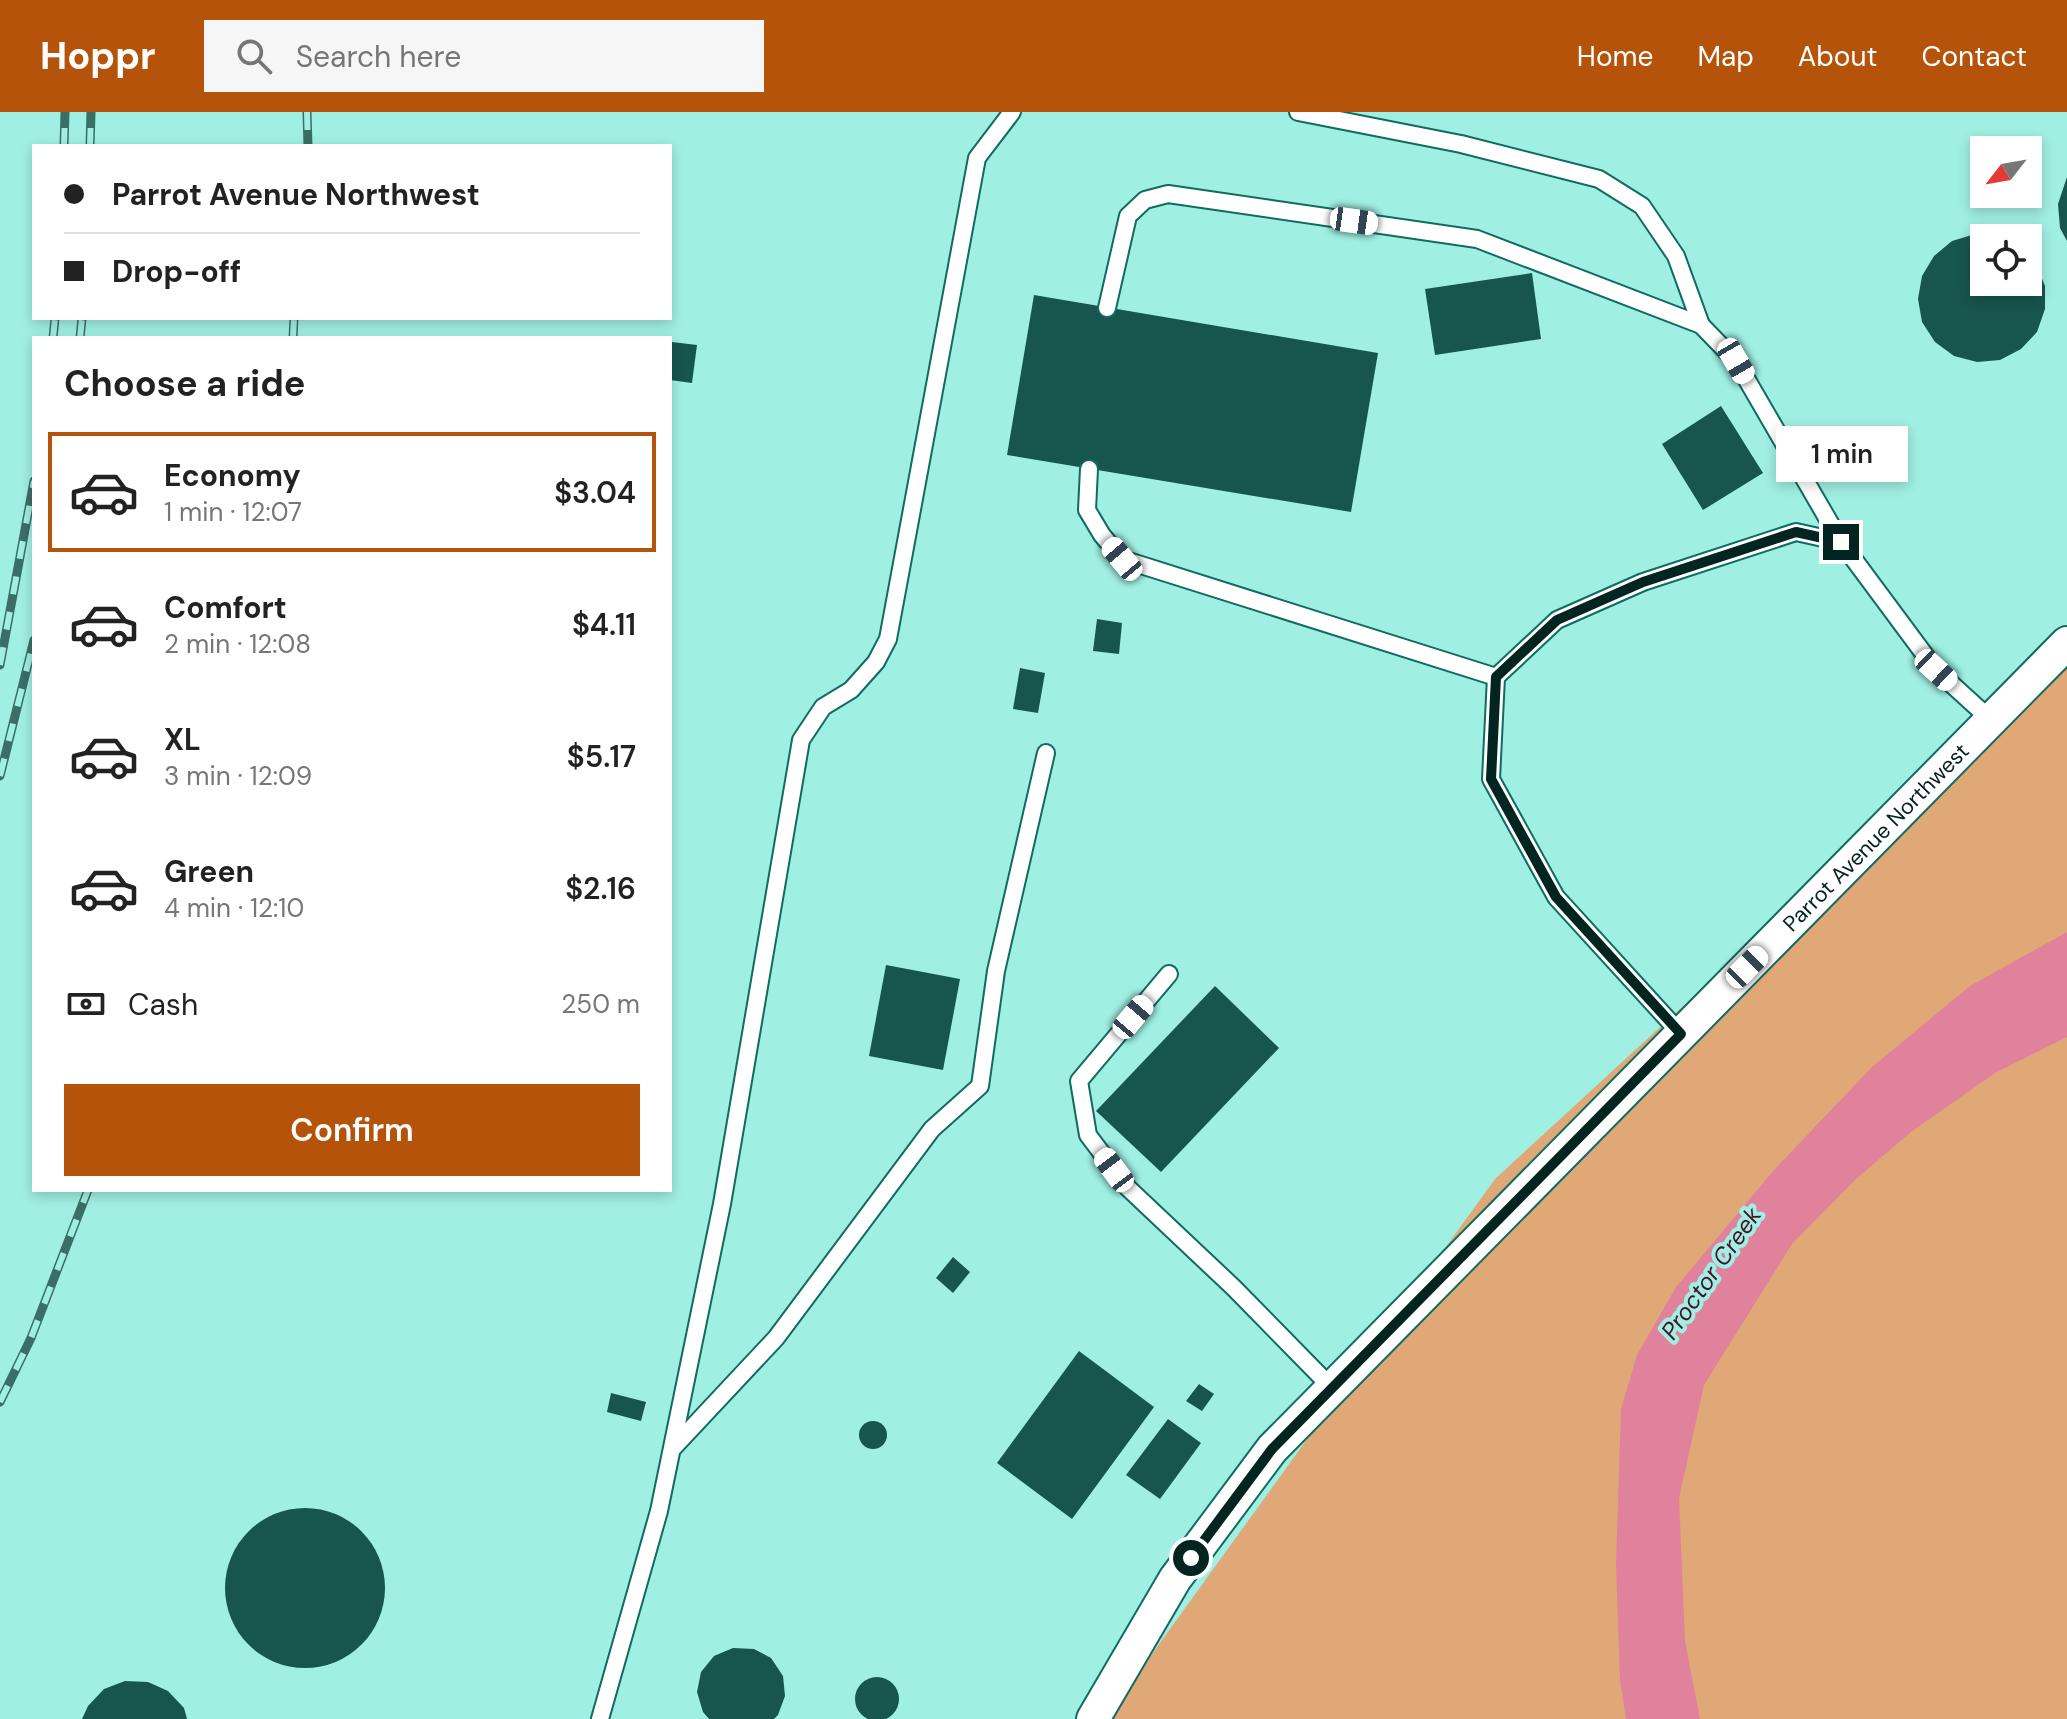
<!DOCTYPE html>
<html lang="en">
<head>
<meta charset="utf-8">
<style>
	body { margin:0; font-family:"DM Sans",sans-serif; background:#f6f6f6; color:#222; height:100vh; display:flex; flex-direction:column; font-size:30px; white-space:nowrap }
	* { box-sizing:border-box; margin:0 }
	p { font-size:26px; color:#767676 }
	.icon { flex:none; width:44px; height:44px; fill:none; stroke:currentColor; stroke-width:2; stroke-linecap:round; stroke-linejoin:round }
	.map { position:relative; flex:1; overflow:hidden }
	.side { position:absolute; left:32px; top:224px; width:640px; height:856px; display:flex; flex-direction:column; background:#fff; border-radius:0px; box-shadow:0 4px 12px #0003 }
	.side>* { flex:none }
	.hud { position:absolute; left:32px; top:32px; width:640px; height:176px; border-radius:0px; box-shadow:0 4px 12px #0003; display:grid; align-content:center; height:176px; padding:0 32px; background:#fff }
	.needle { width:52px; rotate:239deg }
	.buttons { position:absolute; left:1970px; top:24px; display:grid; gap:16px }
	.buttons a { display:grid; place-items:center; width:72px; height:72px; border-radius:0px; background:#fff; box-shadow:0 4px 12px #0003; font-size:40px }
	.end { position:absolute; width:36px; height:36px; margin:-18px; border:10px solid #022521; background:#fff; box-shadow:0 0 0 4px #fff }
	.from { border-radius:50% }
	.bubble { position:absolute; height:56px; border-radius:0px; background:#fff; box-shadow:0 4px 12px #0003; font-size:26px; font-weight:600; line-height:56px; text-align:center }
	.car { position:absolute; width:24px; height:48px; margin:-24px -12px; border-radius:10px; box-shadow:0 0 6px 2px #0007; background:linear-gradient(#fff 24%,#345 0 40%,#fff 0 76%,#345 0 86%,#fff 0) }
	.hud b { display:flex; align-items:center; gap:28px; height:76px; font-size:30px }
	.hud b+b { border-top:2px solid #e0e0e0 }
	.hud i { width:20px; height:20px; background:#222 }
	ul { padding:0; list-style:none }
	li { display:flex; align-items:center; gap:24px; height:120px; margin:0 16px 12px; padding:0 16px; border:4px solid transparent; border-radius:0px }
	li div { flex:1 }
	li b { display:block; font-size:30px }
	li em { font-style:normal; font-weight:600 }
	li.selected { border-color:#b45309 }
	li>.icon { width:72px; height:72px; stroke-width:1.5 }
	h2 { padding:0 32px; font-size:36px; line-height:96px }
	.pay { display:flex; align-items:center; gap:20px; height:88px; padding:0 32px; font-size:30px }
	.pay p { margin-inline-start:auto }
	.primary-button { display:flex; gap:16px; margin-top:auto; padding:16px 32px }
	.primary-button a { flex:1; height:92px; border-radius:0px; background:#b45309; color:#fff; font-size:32px; font-weight:600; line-height:92px; text-align:center }
	header { display:flex; align-items:center; gap:48px; box-sizing:border-box; height:112px; padding:0 40px; background:#b45309; color:#fff }
	header strong { font-size:38px }
	nav { display:flex; gap:44px; margin-inline-start:auto; font-size:28px }
	.search { width:560px; height:72px; background:#f6f6f6; display:flex; align-items:center; gap:20px; box-sizing:border-box; padding:0 28px; border-radius:0px; color:#767676; font-size:30px }
	.map>svg:first-child { display:block }
	.green { fill:#dfa876 }
	.water { fill:#e1829c }
	.building { fill:#16564e }
	.lines { fill:none; stroke-linecap:round; stroke-linejoin:round }
	.lane-casing { stroke:#106b61; stroke-width:20 }
	.street-casing { stroke:#106b61; stroke-width:36 }
	.lane { stroke:#fff; stroke-width:16 }
	.street { stroke:#fff; stroke-width:32 }
	.rail-casing { stroke:#3b6e67; stroke-width:9 }
	.rail { stroke:#9fefe2; stroke-width:6; stroke-dasharray:18; stroke-linecap:butt }
	.route { stroke:#022521; stroke-width:10 }
	.labels { text-anchor:middle; dominant-baseline:central; stroke-width:8; stroke-linejoin:round; paint-order:stroke }
	.street-label { font-size:22px; fill:#022521; stroke:#9fefe2 }
	.water-label { font-size:24px; font-style:italic; fill:#4b1126; stroke:#9fefe2 }
</style>
</head>
<body>
<header>
<strong>Hoppr</strong>
<div class="search"><svg class="icon" aria-label="search" viewBox="0 0 24 24"><circle cx="10" cy="10" r="6"/><path d="M15 15l6 6"/></svg>Search here</div>
<nav><a>Home</a><a>Map</a><a>About</a><a>Contact</a></nav>
</header>
<div class="map">
<svg width="2067" height="1607" viewBox="0 0 2067 1607">
	<rect width="100%" height="100%" fill="#9fefe2"/>
	<path class="green" d="M2067,541V1607H1105L1495,1067Z"/>
	<path class="water" d="M2067,820V925L1995,961L1911,1020L1856,1067L1792,1132L1704,1273L1679,1386L1685,1529L1700,1607H1626L1620,1569L1616,1451L1621,1297L1637,1243L1676,1175L1774,1058L1872,955L1970,874Z"/>
	<g class="building">
		<path d="M2067,65V129L2060,116L2058,92Z"/>
		<path d="M1975,122L1984,123V170H2028V144L2036,152L2045,174V197L2037,220L2021,237L2000,248L1977,250L1954,244L1935,230L1922,210L1918,187L1922,164L1934,144L1952,129Z"/>
		<path d="M1532,161L1541,227L1435,243L1425,177Z"/>
		<path d="M1034,183L1378,241L1351,400L1007,343Z"/>
		<path d="M672,230L697,233L692,271L670,268Z"/>
		<path d="M1721,294L1763,361L1703,398L1662,332Z"/>
		<path d="M1097,507L1122,511L1119,542L1093,539Z"/>
		<path d="M1020,556L1045,561L1038,601L1013,597Z"/>
		<path d="M886,853L960,867L943,958L869,944Z"/>
		<path d="M1215,874L1279,936L1161,1060L1096,999Z"/>
		<path d="M953,1145L970,1160L953,1181L936,1166Z"/>
		<path d="M1079,1239L1154,1295L1072,1407L997,1351Z"/>
		<path d="M1199,1272L1214,1282L1202,1299L1186,1289Z"/>
		<path d="M611,1281L646,1290L641,1309L607,1300Z"/>
		<path d="M1168,1307L1201,1331L1160,1387L1126,1363Z"/>
		<circle cx="873" cy="1323" r="14"/>
		<circle cx="305" cy="1476" r="80"/>
		<path d="M733,1536L754,1537L771,1546L783,1564L785,1584L778,1603L774,1607H709L703,1600L697,1580L701,1560L714,1544Z"/>
		<circle cx="877" cy="1587" r="22"/>
		<path d="M125,1569L148,1570L168,1579L184,1596L187,1607H82L88,1594L104,1577Z"/>
	</g>
	<g class="lines">
		<g class="lane-casing">
			<g id="lane">
				<path d="M1298,0L1461,32L1599,67L1642,94L1676,144L1701,213"/>
				<path d="M1107,196L1128,104L1145,88L1168,82L1477,127L1701,213L1736,249L1841,430"/>
				<path d="M1089,357L1087,398L1102,423L1122,447L1496,565"/>
				<path d="M1169,862L1079,969L1088,1023L1128,1076L1234,1176L1332,1276"/>
				<path d="M1681,922L1556,785L1491,667L1496,565L1557,508L1643,470L1796,420L1841,430L1936,558L1991,608"/>
				<path d="M673,1336L776,1226L932,1017L980,974L996,859L1046,641"/>
				<path d="M600,1607L659,1399L722,1092L801,628L823,595L851,578L876,550L888,527L977,46L1012,0"/>
			</g>
		</g>
		<g class="street-casing">
			<g id="street">
				<path id="s1" d="M1093,1607L1175,1467L1272,1337L2067,531"/>
			</g>
		</g>
		<use href="#lane" class="lane"/>
		<use href="#street" class="street"/>
		<g class="rail-casing">
			<g id="rail">
				<path d="M307,0L308,34"/>
				<path d="M64,34L65,0"/>
				<path d="M90,34L91,0"/>
				<path d="M53,226L55,206"/>
				<path d="M80,226L82,206"/>
				<path d="M293,226L294,206"/>
				<path d="M0,553L34,369"/>
				<path d="M0,664L34,528"/>
				<path d="M0,1290L31,1226L88,1078"/>
			</g>
		</g>
		<use href="#rail" class="rail"/>
	</g>
	<g class="lines">
		<path class="route" d="M1191,1446L1272,1337L1681,922L1556,785L1491,667L1496,565L1557,508L1643,470L1796,420L1841,430"/>
	</g>
	<g class="labels">
		<g class="street-label">
			<text stroke="none"><textPath href="#s1" startOffset="1184">Parrot Avenue Northwest</textPath></text>
		</g>
		<g class="water-label">
			<text transform="translate(1711 1161) rotate(-55)">Proctor Creek</text>
		</g>
	</g>
</svg>
<div class="buttons">
<a><svg class="needle" viewBox="-14 -14 28 28"><path d="M0-13l5 13h-10z" fill="#e53935"/><path d="M0 13l5-13h-10z" fill="#767676"/></svg></a>
<a><svg class="icon" aria-label="locate" viewBox="0 0 24 24"><circle cx="12" cy="12" r="6"/><path d="M12 2v4M12 18v4M2 12h4M18 12h4"/></svg></a>
</div>
<i class="end from" style="left:1191px;top:1446px"></i>
<i class="end" style="left:1841px;top:430px"></i>
<div class="bubble" style="left:1776px;top:314px;width:132px">1 min</div>
<i class="car" style="left:1354px;top:109px;rotate:98deg"></i>
<i class="car" style="left:1736px;top:249px;rotate:150deg"></i>
<i class="car" style="left:1122px;top:447px;rotate:320deg"></i>
<i class="car" style="left:1936px;top:558px;rotate:133deg"></i>
<i class="car" style="left:1747px;top:855px;rotate:45deg"></i>
<i class="car" style="left:1133px;top:905px;rotate:40deg"></i>
<i class="car" style="left:1114px;top:1058px;rotate:323deg"></i>
<div class="hud">
<b><i class="from"></i>Parrot Avenue Northwest</b>
<b><i></i>Drop-off</b>
</div>
<section class="side">
<h2>Choose a ride</h2>
<ul>
<li class="selected"><svg class="icon" aria-label="car" viewBox="0 0 24 24"><path d="M5 17H2v-5l4-1 3-4h7l3 4 3 1v5h-3M9 17h6M6 11h13"/><circle cx="7" cy="17" r="2"/><circle cx="17" cy="17" r="2"/></svg><div><b>Economy</b><p>1 min · 12:07</p></div><em>$3.04</em></li>
<li><svg class="icon" aria-label="car" viewBox="0 0 24 24"><path d="M5 17H2v-5l4-1 3-4h7l3 4 3 1v5h-3M9 17h6M6 11h13"/><circle cx="7" cy="17" r="2"/><circle cx="17" cy="17" r="2"/></svg><div><b>Comfort</b><p>2 min · 12:08</p></div><em>$4.11</em></li>
<li><svg class="icon" aria-label="car" viewBox="0 0 24 24"><path d="M5 17H2v-5l4-1 3-4h7l3 4 3 1v5h-3M9 17h6M6 11h13"/><circle cx="7" cy="17" r="2"/><circle cx="17" cy="17" r="2"/></svg><div><b>XL</b><p>3 min · 12:09</p></div><em>$5.17</em></li>
<li><svg class="icon" aria-label="car" viewBox="0 0 24 24"><path d="M5 17H2v-5l4-1 3-4h7l3 4 3 1v5h-3M9 17h6M6 11h13"/><circle cx="7" cy="17" r="2"/><circle cx="17" cy="17" r="2"/></svg><div><b>Green</b><p>4 min · 12:10</p></div><em>$2.16</em></li>
</ul>
<div class="pay"><svg class="icon" aria-label="cash" viewBox="0 0 24 24"><path d="M3 7h18v10H3z"/><circle cx="12" cy="12" r="2"/></svg>Cash<p>250 m</p></div>
<div class="primary-button"><a>Confirm</a></div>
</section>
</div>
</body>
</html>
